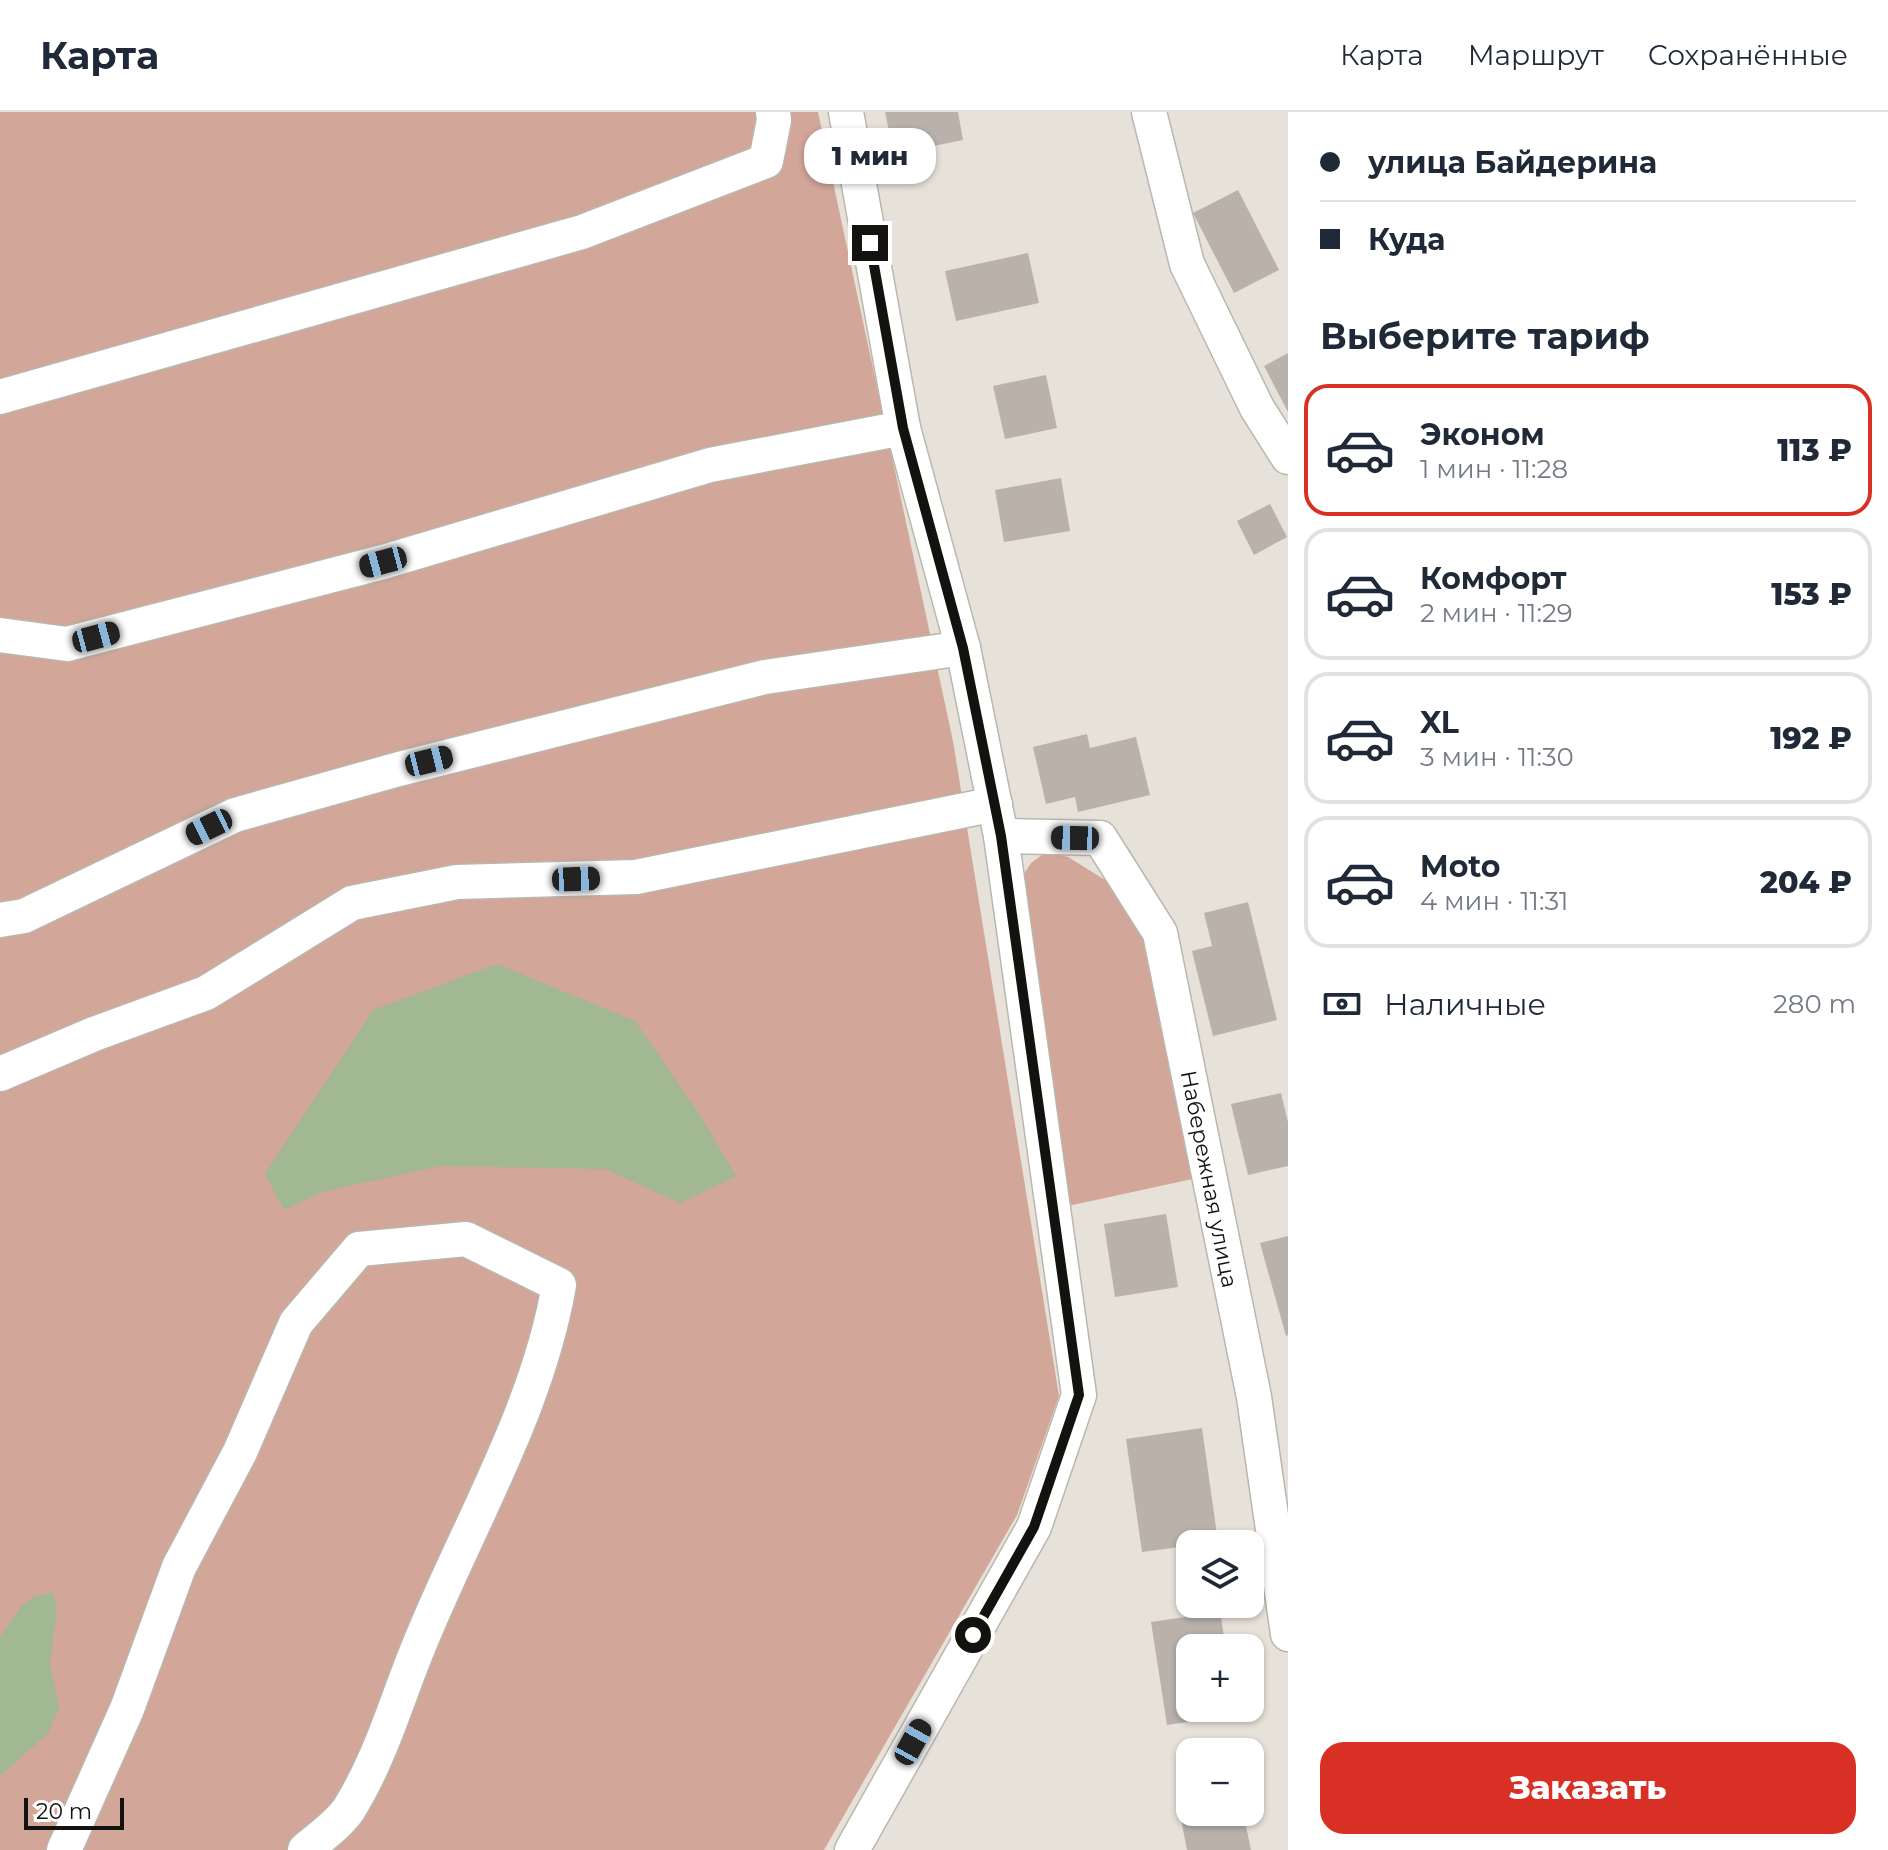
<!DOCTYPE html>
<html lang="ru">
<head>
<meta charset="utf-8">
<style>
	body { margin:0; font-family:Montserrat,sans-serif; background:#f2f2f3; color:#1f2937; height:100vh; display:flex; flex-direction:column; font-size:30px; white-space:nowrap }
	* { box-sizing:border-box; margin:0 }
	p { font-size:26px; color:#747a83 }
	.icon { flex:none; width:44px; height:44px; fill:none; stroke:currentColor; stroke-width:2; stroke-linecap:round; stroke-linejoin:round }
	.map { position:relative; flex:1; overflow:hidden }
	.sheet { display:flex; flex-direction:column; background:#fff; width:600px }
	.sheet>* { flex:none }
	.top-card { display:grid; align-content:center; height:176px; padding:0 32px; background:#fff }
	.fabs { position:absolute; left:1176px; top:1418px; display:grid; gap:16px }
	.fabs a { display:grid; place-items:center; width:88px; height:88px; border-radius:16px; background:#fff; box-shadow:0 2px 6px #0004; font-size:40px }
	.scale { position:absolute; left:24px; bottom:20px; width:100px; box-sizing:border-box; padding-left:8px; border:4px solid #14120f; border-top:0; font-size:22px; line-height:28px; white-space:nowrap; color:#14120f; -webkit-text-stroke:6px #fff; paint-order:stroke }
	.end { position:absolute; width:36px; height:36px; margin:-18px; border:10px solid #14120f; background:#fff; box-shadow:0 0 0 4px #fff }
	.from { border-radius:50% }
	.bubble { position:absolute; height:56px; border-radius:24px; background:#fff; box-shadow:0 2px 6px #0004; font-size:26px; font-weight:800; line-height:56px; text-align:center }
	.car { position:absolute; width:24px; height:48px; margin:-24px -12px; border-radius:10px; box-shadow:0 0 6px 2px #0007; background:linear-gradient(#222 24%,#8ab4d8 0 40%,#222 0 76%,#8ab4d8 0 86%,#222 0) }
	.top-card b { display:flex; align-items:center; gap:28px; height:76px; font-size:30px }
	.top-card b+b { border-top:2px solid #e0e1e3 }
	.top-card i { width:20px; height:20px; background:#1f2937 }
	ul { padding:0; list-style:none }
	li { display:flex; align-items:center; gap:24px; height:132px; margin:0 16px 12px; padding:0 16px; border:4px solid #e0e1e3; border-radius:24px }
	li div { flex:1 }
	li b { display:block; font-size:30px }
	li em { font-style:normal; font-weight:800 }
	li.current { border-color:#d93025 }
	li>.icon { width:72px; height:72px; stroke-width:1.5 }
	h2 { padding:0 32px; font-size:36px; line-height:96px }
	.pay { display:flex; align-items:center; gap:20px; height:88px; padding:0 32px; font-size:30px }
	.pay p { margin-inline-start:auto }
	.action { display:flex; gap:16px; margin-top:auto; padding:16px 32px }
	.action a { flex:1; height:92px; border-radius:24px; background:#d93025; color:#fff; font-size:32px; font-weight:800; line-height:92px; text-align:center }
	header { display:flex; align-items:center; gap:48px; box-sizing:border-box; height:112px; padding:0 40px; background:#fff; border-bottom:2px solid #e0e1e3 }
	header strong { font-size:38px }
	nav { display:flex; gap:44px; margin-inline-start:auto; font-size:28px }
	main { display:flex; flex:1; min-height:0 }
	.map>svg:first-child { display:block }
	.green { fill:#d2a698 }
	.water { fill:#a1b892 }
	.building { fill:#b9b1aa }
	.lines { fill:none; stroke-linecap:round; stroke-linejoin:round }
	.minor-casing { stroke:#bbb7ae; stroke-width:37 }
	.minor { stroke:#fff; stroke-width:34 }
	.route { stroke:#14120f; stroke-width:10 }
	.labels { text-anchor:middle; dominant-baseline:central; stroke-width:6; stroke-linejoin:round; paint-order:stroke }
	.street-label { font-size:22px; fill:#14120f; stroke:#fff }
</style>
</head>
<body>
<header>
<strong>Карта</strong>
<nav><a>Карта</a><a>Маршрут</a><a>Сохранённые</a></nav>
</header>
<main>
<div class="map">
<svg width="1288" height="1738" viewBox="0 0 1288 1738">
	<rect width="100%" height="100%" fill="#e7e2d9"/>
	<g class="green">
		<path d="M0,0H818L953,629L1059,1284L1017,1403L824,1738H0Z"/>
		<path d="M1046,740L1068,745L1110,771L1148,825L1197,1066L1068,1094L1018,771L1031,751Z"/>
	</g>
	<g class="water">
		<path d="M497,852L635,909L698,1000L736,1064L680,1091L605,1057L440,1054L322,1080L284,1098L265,1062L373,898Z"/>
		<path d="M53,1480L57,1495L50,1553L59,1596L48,1621L0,1664V1525L21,1494L34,1485Z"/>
	</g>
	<g class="building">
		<path d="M885,0H958L963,28L894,42Z"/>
		<path d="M1238,78L1279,158L1234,181L1193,101Z"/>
		<path d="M1028,141L1039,191L956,209L945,159Z"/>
		<path d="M1288,241V300L1264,254Z"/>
		<path d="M1046,263L1057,316L1005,327L993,274Z"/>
		<path d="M1061,366L1070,419L1004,430L995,378Z"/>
		<path d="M1270,392L1287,425L1254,443L1237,409Z"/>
		<path d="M1087,622L1090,636L1136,625L1150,683L1078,700L1075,685L1046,692L1033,635Z"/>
		<path d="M1248,790L1277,908L1213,924L1192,839L1212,834L1204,801Z"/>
		<path d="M1281,981L1288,1010V1054L1248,1063L1231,992Z"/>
		<path d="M1166,1102L1178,1175L1115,1185L1104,1112Z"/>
		<path d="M1288,1124V1223L1286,1224L1260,1131Z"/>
		<path d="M1202,1316L1218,1430L1142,1440L1126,1327Z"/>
		<path d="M1220,1500L1226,1536H1190V1596H1235L1236,1603L1167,1613L1151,1510Z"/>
		<path d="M1190,1695V1700H1243L1251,1738H1187L1179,1697Z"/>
	</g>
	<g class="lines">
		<g class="minor-casing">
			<g id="minor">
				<path d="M846,0L903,316L963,536L1001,724L1079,1283L1034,1415L852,1738"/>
				<path d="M1149,0L1187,152L1257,296L1288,345"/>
				<path d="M0,285L582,120L766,49L774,8L773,0"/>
				<path d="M0,523L67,532L383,450L710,353L903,316"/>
				<path d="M1001,724L1100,726L1160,821L1254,1285L1288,1522"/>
				<path d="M0,808L24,804L235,703L399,657L765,565L963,536"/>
				<path d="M0,962L94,922L206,881L352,791L457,770L636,765L995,692"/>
				<path d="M64,1738L127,1597L179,1455L240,1340L296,1211L359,1137L466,1127L559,1173C538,1296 470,1410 423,1524C398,1582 383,1642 349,1697C339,1712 319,1726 305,1738"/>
			</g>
		</g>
		<use href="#minor" class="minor"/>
	</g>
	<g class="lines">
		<path class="route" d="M870,131L903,316L963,536L1001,724L1079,1283L1034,1415L973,1523"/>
	</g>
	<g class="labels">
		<g class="street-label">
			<text transform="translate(1209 1067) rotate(79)">Набережная улица</text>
		</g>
	</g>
</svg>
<div class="fabs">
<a><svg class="icon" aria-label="layers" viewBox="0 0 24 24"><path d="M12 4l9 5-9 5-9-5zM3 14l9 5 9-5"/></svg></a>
<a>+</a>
<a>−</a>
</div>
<div class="scale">20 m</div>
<i class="end from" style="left:973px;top:1523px"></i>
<i class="end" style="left:870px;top:131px"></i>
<div class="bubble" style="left:804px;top:16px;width:132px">1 мин</div>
<i class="car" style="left:383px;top:450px;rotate:255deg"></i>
<i class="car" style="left:96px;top:525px;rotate:75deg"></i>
<i class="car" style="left:429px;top:649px;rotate:76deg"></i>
<i class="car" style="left:209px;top:715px;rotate:244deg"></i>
<i class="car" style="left:1075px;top:726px;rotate:271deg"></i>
<i class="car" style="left:576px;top:767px;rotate:88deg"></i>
<i class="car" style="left:913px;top:1630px;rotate:29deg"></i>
</div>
<section class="sheet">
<div class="top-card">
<b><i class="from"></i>улица Байдерина</b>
<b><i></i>Куда</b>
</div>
<h2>Выберите тариф</h2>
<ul>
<li class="current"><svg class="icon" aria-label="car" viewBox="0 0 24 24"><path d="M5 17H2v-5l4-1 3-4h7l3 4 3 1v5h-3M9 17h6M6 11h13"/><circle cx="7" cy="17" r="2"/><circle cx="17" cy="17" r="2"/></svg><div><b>Эконом</b><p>1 мин · 11:28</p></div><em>113 ₽</em></li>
<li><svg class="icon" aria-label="car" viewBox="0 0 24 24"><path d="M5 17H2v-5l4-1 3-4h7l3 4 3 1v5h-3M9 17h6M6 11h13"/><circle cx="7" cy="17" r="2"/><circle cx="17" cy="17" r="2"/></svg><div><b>Комфорт</b><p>2 мин · 11:29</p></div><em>153 ₽</em></li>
<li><svg class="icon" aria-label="car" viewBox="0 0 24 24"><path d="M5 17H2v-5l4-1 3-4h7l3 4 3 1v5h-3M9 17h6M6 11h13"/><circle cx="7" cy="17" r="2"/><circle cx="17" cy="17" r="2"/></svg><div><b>XL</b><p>3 мин · 11:30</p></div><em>192 ₽</em></li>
<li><svg class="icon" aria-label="car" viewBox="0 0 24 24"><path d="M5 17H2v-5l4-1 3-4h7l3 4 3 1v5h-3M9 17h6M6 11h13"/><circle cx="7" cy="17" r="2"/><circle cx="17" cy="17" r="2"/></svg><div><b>Moto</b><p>4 мин · 11:31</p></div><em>204 ₽</em></li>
</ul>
<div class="pay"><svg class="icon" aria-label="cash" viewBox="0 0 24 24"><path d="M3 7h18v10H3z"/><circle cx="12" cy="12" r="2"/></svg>Наличные<p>280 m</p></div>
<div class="action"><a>Заказать</a></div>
</section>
</main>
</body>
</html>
